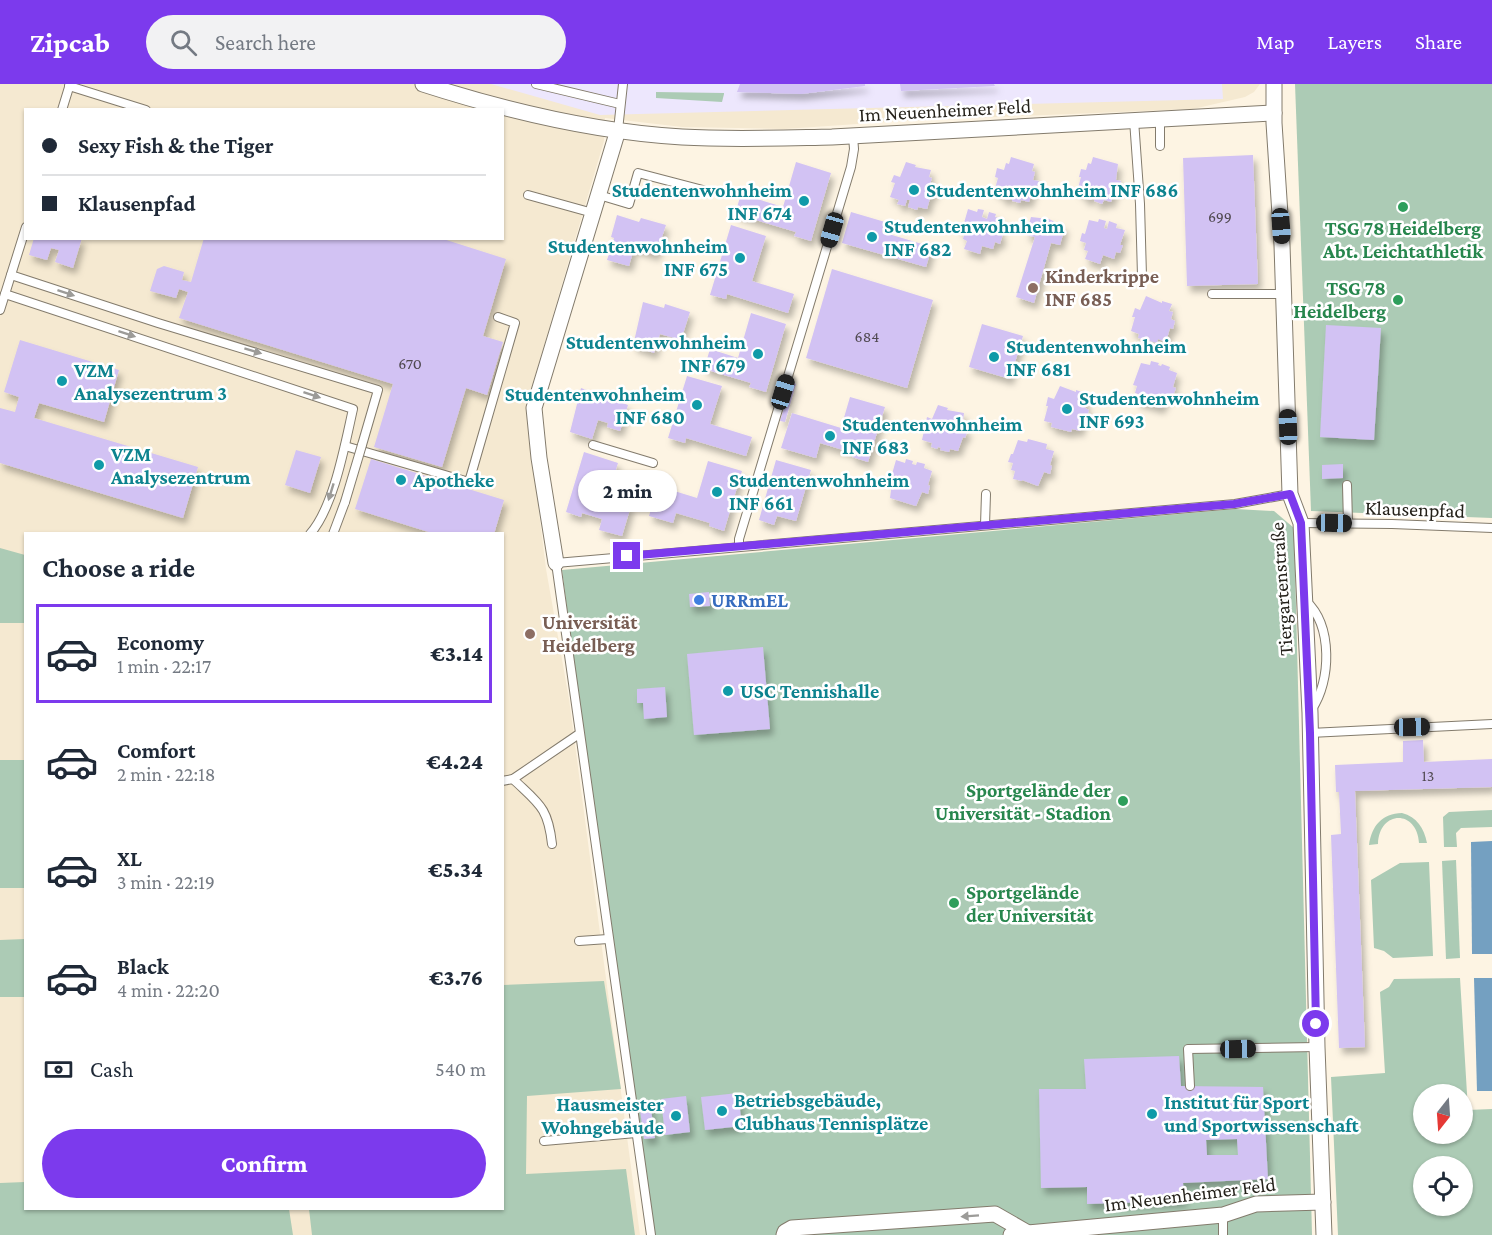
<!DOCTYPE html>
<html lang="en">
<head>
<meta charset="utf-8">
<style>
	body { margin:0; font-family:"Crimson Pro",serif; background:#f2f2f3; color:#1f2937; height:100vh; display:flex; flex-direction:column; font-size:22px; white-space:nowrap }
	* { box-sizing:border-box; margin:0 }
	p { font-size:20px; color:#747a83 }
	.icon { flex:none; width:33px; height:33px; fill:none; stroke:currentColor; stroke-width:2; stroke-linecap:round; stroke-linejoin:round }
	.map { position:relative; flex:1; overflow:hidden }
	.drawer { position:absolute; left:24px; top:448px; width:480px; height:678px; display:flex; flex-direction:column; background:#fff; border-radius:0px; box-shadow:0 2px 4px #0004 }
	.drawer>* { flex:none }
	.hud { position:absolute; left:24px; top:24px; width:480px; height:132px; border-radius:0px; box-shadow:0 2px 4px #0004; display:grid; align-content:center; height:132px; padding:0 18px; background:#fff }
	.needle { width:39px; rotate:197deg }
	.controls { position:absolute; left:1413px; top:1000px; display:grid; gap:12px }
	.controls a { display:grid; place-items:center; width:60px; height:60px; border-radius:50%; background:#fff; box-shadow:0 2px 4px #0004; font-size:30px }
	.end { position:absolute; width:27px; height:27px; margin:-14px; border:8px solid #7c3aed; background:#fff; box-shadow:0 0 0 3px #fff }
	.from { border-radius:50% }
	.bubble { position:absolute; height:42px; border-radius:21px; background:#fff; box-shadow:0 2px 4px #0004; font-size:20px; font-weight:800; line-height:42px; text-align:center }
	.car { position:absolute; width:18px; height:36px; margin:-18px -9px; border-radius:8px; box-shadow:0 0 4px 2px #0007; background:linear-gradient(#222 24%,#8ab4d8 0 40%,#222 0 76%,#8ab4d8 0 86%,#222 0) }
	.hud b { display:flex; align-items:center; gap:21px; height:57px; font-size:22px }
	.hud b+b { border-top:2px solid #e0e1e3 }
	.hud i { width:15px; height:15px; background:#1f2937 }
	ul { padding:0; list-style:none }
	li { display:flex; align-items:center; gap:18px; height:99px; margin:0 12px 9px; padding:0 6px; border:3px solid transparent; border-radius:0px }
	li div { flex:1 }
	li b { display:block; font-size:22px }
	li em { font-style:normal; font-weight:800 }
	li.on { border-color:#7c3aed }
	li>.icon { width:54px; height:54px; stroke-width:1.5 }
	h2 { padding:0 18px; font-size:27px; line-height:72px }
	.pay { display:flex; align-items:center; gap:15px; height:66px; padding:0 18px; font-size:22px }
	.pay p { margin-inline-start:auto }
	.cta { display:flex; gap:12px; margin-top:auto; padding:12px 18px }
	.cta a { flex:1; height:69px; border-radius:36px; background:#7c3aed; color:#fff; font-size:24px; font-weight:800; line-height:69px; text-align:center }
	header { display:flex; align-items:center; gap:36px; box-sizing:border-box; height:84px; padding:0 30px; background:#7c3aed; color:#fff }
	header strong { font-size:28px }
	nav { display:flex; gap:33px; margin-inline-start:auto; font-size:21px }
	.search { width:420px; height:54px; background:#f2f2f3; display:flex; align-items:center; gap:15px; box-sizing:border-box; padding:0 21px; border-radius:33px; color:#747a83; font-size:22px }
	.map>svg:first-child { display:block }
	.built { fill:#f5e9d1; fill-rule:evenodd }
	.medical { fill:#ede7fd }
	.green { fill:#accbb5; fill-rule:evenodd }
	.water { fill:#74a0c1 }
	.building { fill:#d2c2f3; fill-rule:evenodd; filter:url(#shadow) }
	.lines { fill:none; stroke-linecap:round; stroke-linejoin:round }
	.lane-casing { stroke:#837b6c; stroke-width:10 }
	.street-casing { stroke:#837b6c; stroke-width:17 }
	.lane { stroke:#fff; stroke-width:8 }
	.street { stroke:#fff; stroke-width:15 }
	.lane-bridge-casing { stroke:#837b6c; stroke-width:10; stroke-linecap:butt }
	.lane-bridge { stroke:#fff; stroke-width:8 }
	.oneway { fill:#9c9b98 }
	.route { stroke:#7c3aed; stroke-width:8 }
	.culture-dot { fill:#0f9aa8; stroke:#fff; stroke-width:2 }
	.leisure-dot { fill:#2e9e5b; stroke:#fff; stroke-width:2 }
	.education-dot { fill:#8d6e63; stroke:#fff; stroke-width:2 }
	.shop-dot { fill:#3f7fe0; stroke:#fff; stroke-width:2 }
	.labels { text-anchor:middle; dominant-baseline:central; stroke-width:5; stroke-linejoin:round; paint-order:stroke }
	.number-label { font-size:16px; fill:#504950 }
	.street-label { font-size:20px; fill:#24211a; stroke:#fff }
	.culture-label { font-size:20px; font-weight:bold; fill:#0d838f; stroke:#fff; text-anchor:start }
	.leisure-label { font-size:20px; font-weight:bold; fill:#27864d; stroke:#fff; text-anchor:end }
	.education-label { font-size:20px; font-weight:bold; fill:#785e54; stroke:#fff; text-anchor:start }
	.shop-label { font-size:20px; font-weight:bold; fill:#366cbe; stroke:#fff; text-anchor:start }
</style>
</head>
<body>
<header>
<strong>Zipcab</strong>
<div class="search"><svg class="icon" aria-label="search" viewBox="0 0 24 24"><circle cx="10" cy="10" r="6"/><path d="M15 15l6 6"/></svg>Search here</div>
<nav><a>Map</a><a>Layers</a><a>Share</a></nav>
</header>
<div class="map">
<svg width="1492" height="1151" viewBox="0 0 1492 1151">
	<defs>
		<filter id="shadow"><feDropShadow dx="3.5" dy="6" stdDeviation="3" flood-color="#0004"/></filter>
	</defs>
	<rect width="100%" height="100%" fill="#fdf4e3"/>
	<path class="built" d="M0,0H1260L1254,8L1245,13L1193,25L901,37L784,45L682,43L605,34L604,57L526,323L546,485L569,615L640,1151H0ZM26,26H502V154H26ZM26,450H502V1125H26Z"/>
	<path class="medical" d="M491,0H1222L1223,15L600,31Z"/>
	<g class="green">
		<path d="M1295,0H1492V434L1311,427Z"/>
		<path d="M656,8L724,9V10L722,18L656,14Z"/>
		<path d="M1235,425L1274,427L1294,444L1312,1151H648L562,486Z"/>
		<path d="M0,464L25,471V539H0Z"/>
		<rect x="0" y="676" width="25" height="128"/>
		<path d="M1492,726V743L1461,744L1456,749L1457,763H1444L1443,733L1449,728Z"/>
		<path d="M1402,729C1417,733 1424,744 1427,759H1419C1417,725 1379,726 1378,760L1369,761C1372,741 1382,730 1402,729Z"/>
		<path d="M1456,776L1460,874L1446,875L1442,777Z"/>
		<path d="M1429,778L1433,872L1393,874L1384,867L1374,864L1371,796L1400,779Z"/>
		<path d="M25,855V913H0V856Z"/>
		<path d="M1460,894L1468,1026L1492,1025V1151H1338L1331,993L1385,989L1380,908L1389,903L1394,895ZM1424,1011H1462V1050H1424ZM1424,1083H1462V1122H1424Z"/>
		<path d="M604,897L621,1005L527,1012L526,1090L626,1085L635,1151H312L309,1125H502L503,901Z"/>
		<path d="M25,1098L26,1125H289L293,1151H0V1099Z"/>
	</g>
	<g class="water">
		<path d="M1492,757V870H1472L1471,758Z"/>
		<path d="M1474,894H1492V1007H1477Z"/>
	</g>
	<g class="building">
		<path d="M740,0H865V2L801,10L737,8Z"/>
		<path d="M900,0H994L995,2L901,7Z"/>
		<path d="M1253,71L1258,200L1187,202L1183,74Z"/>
		<path d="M1011,73L1034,80L1032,87L1035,88L1033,96L1039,97L1036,105L1034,104L1029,118L1021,116L1020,119L1012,117L1014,110L1011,109L1009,116L1001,114L1002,110L994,108L998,94L995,93L997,84L1004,86L1006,79L1009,80Z"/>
		<path d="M1093,73L1118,80L1116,96L1121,97L1119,105L1116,104L1111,118L1104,116L1102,120L1094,117L1097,110L1093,109L1091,116L1083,114L1084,110L1077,108L1081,93H1079L1081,85L1086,86L1088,79L1091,80Z"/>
		<path d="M796,78L831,89L811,157L794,152L796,148L735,130L741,110L783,123Z"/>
		<path d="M906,78L916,81L915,83L931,86L929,93L932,94L930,100L936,102L933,112L931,111L927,125L918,123L917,126L908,123L910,116H907L905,122L897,120L899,116L890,113L895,99L891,98L894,91L900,93Z"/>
		<path d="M968,125L977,128L978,125L984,126L982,133L987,135L989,128L996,130L995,133L1003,135L999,149L1003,150L1000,160L995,158L993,165L982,162L980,170L964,165L967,157L963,155L965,148L959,146L961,138L964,139Z"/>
		<path d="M851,128L885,138L882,148L932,163L926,183L842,159Z"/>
		<path d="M617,131L639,138L641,134L666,141L656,171L634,164L629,182L607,176L614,154L611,153Z"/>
		<path d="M1031,133L1049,135L1065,143L1060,161L1051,159L1034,219L1016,213L1035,153L1026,151Z"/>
		<path d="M1099,135L1106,137L1104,144L1107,145L1109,137L1117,140L1116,144L1125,146L1120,161H1123L1120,169L1116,168L1114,175L1103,171L1100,180L1085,175L1088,167L1084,166L1086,159L1080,157L1082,149L1085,150L1089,136L1098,138Z"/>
		<path d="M731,141L766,152L752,197L794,210L788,229L727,210L726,215L710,211Z"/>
		<path d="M34,154H82L73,184L55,178L59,166L51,164L47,176L29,171Z"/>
		<path d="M204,154H440L506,175L483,252L503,258L487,311L466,304L442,383L374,363L393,300L179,234L188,208L179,205L176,214L150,207L157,185L164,182L184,188L182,196L191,198Z"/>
		<path d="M832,185L933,216L907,304L806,274Z"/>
		<path d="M1146,212L1162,219V217L1172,220L1169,227L1173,228L1171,235L1175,237L1173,245L1170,244L1166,258L1158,255L1157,259L1138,254L1139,250L1131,247L1135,233H1132L1135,224L1140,226Z"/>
		<path d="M643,218L664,224L665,220L690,228L681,256L660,250L654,269L633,262Z"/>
		<path d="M751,229L786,240L766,308L749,303L751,299L704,285L710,265L738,274Z"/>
		<path d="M982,240L1023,252L1010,295L969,283Z"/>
		<path d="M1326,241L1381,244L1374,356L1320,353Z"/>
		<path d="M20,256L119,286L104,338L39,319L34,334L198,383L183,434L0,379V324L15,328L19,313L4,308Z"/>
		<path d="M1151,277L1159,279L1158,281L1161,282L1162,280L1170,283L1169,286L1177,289L1173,303L1176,304L1173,312L1168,310L1161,324L1136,317L1138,310L1135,309L1137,302L1133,301L1141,279L1150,281Z"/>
		<path d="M687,292L722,302L710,340L752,353L746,372L686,354L685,359L668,354Z"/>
		<path d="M792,298L796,300L785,338L780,337Z"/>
		<path d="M1060,302L1076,308V306L1085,309L1083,316L1087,317L1085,324L1089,326L1087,333H1084L1080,347L1072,345L1071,348L1051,343L1052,339L1044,337L1048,322H1046L1048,313L1054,315Z"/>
		<path d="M581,304L628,321L620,347L607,343L608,339L598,336L592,355L570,348Z"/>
		<path d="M850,313L885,323L868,378L852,373L853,369L820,359L816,374L781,364L792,329L841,344Z"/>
		<path d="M938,321L948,324L947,326L964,329L962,344L968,346L965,354L963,353L958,367L950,365L949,368L940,366L941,364L938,363L937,365L931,363L932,359L922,356L927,333L932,335Z"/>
		<path d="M1028,355L1047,360L1046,365L1054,367L1050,381L1052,382L1050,390L1044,388L1038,402L1022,396V397L1013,395L1015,387L1011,386L1013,379L1008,378L1011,370H1013L1018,356L1027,358Z"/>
		<path d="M296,366L321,373L310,409L285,401Z"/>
		<path d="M584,368L618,379L607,415L631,422L622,452L599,446L602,435L582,429L581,433L566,428Z"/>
		<path d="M371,375L504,416L494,450H435L355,425Z"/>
		<path d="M906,375L913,377L912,380L916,381L917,378L925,380L924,384L932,387L928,401L930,402L928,410L922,408L916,422L890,414L892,399L887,398L890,390H892L896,376L905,379Z"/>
		<path d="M776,376L811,386L796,437L777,432L774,441L759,436Z"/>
		<path d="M708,377L742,387L724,447L709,442L710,439L676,429L673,439L649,432L658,402L697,414Z"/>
		<path d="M1343,380V394L1322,395V381Z"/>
		<path d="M709,508L710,522L690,523L689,510Z"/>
		<path d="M763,563L770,645L694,651L687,570Z"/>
		<path d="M665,603L667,633L644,635L643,619H637V605Z"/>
		<path d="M1423,656L1424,678L1492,675V703L1355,707L1365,963L1339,964L1331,751L1341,750L1339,708H1336L1335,681L1403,678V657Z"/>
		<path d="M1179,972L1181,1002L1263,1003L1268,1095L1183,1099L1184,1117L1087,1120V1103L1041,1104L1039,1005H1086L1084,975ZM1237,1055L1238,1071H1207L1206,1056Z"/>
		<path d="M738,1009L742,1042L705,1046L701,1013Z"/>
		<path d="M686,1012L690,1048L665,1051L661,1015Z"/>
		<path d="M650,1018L655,1054L644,1055L639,1019Z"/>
	</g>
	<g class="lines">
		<g class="lane-casing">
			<g id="lane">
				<path d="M536,0L620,20"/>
				<path d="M69,2L146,26"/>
				<path d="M62,26L70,0"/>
				<path d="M1160,35V62"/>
				<path d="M1134,36L1140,120L1142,192"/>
				<path d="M618,46L623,0"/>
				<path d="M528,111L593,129"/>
				<path d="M599,111L629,120L638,89L703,106"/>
				<path d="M11,191L158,239L378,306L362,361"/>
				<path d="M5,210L353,325C345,360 334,423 310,450"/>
				<path d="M1212,210H1282"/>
				<path d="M0,226L26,143"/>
				<path d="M593,361L653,379"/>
				<path d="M345,362L469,398L515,239L498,233"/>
				<path d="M1347,401L1348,439"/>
				<path d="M1301,439L1392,440L1492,444"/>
				<path d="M985,441L986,410"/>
				<path d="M333,450L345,418"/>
				<path d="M739,462V455L851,83L854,65L853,52"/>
				<path d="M1306,517C1333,542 1331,597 1312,625"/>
				<path d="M1310,649L1492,640"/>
				<path d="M513,695C539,720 548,723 552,760"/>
				<path d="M502,697L513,695L579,650"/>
				<path d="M579,857L608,855"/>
				<path d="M1190,1002L1188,965L1317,963"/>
				<path d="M544,1057L636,1049"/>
				<path d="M1223,1131V1151"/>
				<path d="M651,1151L556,479L1235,420L1290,410"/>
			</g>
		</g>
		<g class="street-casing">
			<g id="street">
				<path d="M423,0C507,27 594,48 682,53C732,56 782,54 832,53L1274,29"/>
				<path d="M1274,0V39L1282,161L1290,410L1301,439L1310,629L1317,963L1324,1151"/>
				<path d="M556,479L539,374L534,324L618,46"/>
				<path d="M1028,1149L1223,1131L1256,1120L1323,1118"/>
				<path d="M784,1151L785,1148L792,1144L995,1130L1028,1149L1011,1151"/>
			</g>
		</g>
		<use href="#lane" class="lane"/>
		<use href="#street" class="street"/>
		<g class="lane-bridge-casing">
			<path id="lane-bridge" d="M345,418L362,361"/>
		</g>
		<use href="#lane-bridge" class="lane-bridge"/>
	</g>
	<defs><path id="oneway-solid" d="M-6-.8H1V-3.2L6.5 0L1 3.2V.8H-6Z" transform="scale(1.5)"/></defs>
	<g class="oneway">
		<use href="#oneway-solid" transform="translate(66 209) rotate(18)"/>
		<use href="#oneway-solid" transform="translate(127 250) rotate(18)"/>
		<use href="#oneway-solid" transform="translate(253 267) rotate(17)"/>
		<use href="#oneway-solid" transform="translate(312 311) rotate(18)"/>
		<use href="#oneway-solid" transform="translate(331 408) rotate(107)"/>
		<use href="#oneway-solid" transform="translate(970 1132) rotate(176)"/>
	</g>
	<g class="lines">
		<path class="route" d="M627,472L1234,420L1290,410L1301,439L1310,649L1316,940"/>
	</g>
	<g class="culture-dot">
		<circle cx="914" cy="106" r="6"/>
		<circle cx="804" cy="117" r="6"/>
		<circle cx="872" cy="153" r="6"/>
		<circle cx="740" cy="174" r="6"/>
		<circle cx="758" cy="270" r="6"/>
		<circle cx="994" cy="273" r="6"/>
		<circle cx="62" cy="297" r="6"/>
		<circle cx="697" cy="321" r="6"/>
		<circle cx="1067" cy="325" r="6"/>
		<circle cx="830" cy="352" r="6"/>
		<circle cx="99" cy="381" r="6"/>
		<circle cx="401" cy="396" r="6"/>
		<circle cx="717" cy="408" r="6"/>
		<circle cx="728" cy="607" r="6"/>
		<circle cx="722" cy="1027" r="6"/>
		<circle cx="1152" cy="1030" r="6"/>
		<circle cx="676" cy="1032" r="6"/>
	</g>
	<g class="leisure-dot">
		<circle cx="1403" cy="123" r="6"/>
		<circle cx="1398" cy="216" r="6"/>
		<circle cx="1123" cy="717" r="6"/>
		<circle cx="954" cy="819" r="6"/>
	</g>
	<g class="education-dot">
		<circle cx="1033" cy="204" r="6"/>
		<circle cx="530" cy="550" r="6"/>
	</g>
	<circle class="shop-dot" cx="699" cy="516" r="6"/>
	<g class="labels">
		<g class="number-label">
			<text x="1220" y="132">699</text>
			<text x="867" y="252">684</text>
			<text x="410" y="279">670</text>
			<text x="1428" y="691">13</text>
		</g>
		<g class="street-label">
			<text transform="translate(945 26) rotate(-3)">Im Neuenheimer Feld</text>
			<text transform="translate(1415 425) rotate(2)">Klausenpfad</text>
			<text transform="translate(1281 505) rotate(-94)">Tiergartenstraße</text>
			<text transform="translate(1190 1110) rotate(-7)">Im Neuenheimer Feld</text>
		</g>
		<g class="culture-label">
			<text x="792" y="106" text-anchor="end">Studentenwohnheim<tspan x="792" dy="23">INF 674</tspan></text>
			<text x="926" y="106">Studentenwohnheim INF 686</text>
			<text x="884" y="142">Studentenwohnheim<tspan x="884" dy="23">INF 682</tspan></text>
			<text x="728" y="162" text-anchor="end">Studentenwohnheim<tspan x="728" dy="23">INF 675</tspan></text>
			<text x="746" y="258" text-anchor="end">Studentenwohnheim<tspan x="746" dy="23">INF 679</tspan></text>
			<text x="1006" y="262">Studentenwohnheim<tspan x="1006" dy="23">INF 681</tspan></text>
			<text x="74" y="286">VZM<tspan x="74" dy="23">Analysezentrum 3</tspan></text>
			<text x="685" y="310" text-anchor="end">Studentenwohnheim<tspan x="685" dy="23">INF 680</tspan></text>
			<text x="1079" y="314">Studentenwohnheim<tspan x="1079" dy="23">INF 693</tspan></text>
			<text x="842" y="340">Studentenwohnheim<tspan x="842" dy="23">INF 683</tspan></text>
			<text x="111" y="370">VZM<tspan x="111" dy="23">Analysezentrum</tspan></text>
			<text x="413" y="396">Apotheke</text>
			<text x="729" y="396">Studentenwohnheim<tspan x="729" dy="23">INF 661</tspan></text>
			<text x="740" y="607">USC Tennishalle</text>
			<text x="734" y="1016">Betriebsgebäude,<tspan x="734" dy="23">Clubhaus Tennisplätze</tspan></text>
			<text x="1164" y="1018">Institut für Sport<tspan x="1164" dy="23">und Sportwissenschaft</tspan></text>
			<text x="664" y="1020" text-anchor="end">Hausmeister<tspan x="664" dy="23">Wohngebäude</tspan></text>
		</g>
		<g class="leisure-label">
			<text x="1403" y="144" text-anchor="middle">TSG 78 Heidelberg<tspan x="1403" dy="23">Abt. Leichtathletik</tspan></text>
			<text x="1386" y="204">TSG 78<tspan x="1386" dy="23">Heidelberg</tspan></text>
			<text x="1111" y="706">Sportgelände der<tspan x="1111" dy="23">Universität - Stadion</tspan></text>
			<text x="966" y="808" text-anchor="start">Sportgelände<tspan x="966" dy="23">der Universität</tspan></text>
		</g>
		<g class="education-label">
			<text x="1045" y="192">Kinderkrippe<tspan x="1045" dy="23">INF 685</tspan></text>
			<text x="542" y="538">Universität<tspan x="542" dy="23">Heidelberg</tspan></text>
		</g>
		<g class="shop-label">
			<text x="711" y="516">URRmEL</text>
		</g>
	</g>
</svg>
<div class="controls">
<a><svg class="needle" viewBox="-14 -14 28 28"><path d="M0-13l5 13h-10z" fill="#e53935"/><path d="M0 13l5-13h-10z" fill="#747a83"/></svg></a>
<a><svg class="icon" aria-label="locate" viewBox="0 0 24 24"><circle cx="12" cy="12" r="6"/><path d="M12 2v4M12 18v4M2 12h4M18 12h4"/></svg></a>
</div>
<i class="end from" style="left:1316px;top:940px"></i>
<i class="end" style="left:627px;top:472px"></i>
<div class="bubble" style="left:578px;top:386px;width:99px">2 min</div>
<i class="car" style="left:1281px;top:142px;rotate:176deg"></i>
<i class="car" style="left:832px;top:146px;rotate:196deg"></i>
<i class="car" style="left:783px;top:308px;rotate:17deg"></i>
<i class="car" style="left:1288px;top:343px;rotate:358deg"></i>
<i class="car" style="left:1334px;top:439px;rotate:91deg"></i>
<i class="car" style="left:1412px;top:643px;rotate:89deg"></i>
<i class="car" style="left:1238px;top:965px;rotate:89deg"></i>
<div class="hud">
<b><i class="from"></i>Sexy Fish &amp; the Tiger</b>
<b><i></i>Klausenpfad</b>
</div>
<section class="drawer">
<h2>Choose a ride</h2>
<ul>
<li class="on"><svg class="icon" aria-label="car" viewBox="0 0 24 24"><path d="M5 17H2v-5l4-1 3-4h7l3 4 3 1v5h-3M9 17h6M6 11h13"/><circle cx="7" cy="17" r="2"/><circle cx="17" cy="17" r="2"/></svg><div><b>Economy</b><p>1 min · 22:17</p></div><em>€3.14</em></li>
<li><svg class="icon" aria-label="car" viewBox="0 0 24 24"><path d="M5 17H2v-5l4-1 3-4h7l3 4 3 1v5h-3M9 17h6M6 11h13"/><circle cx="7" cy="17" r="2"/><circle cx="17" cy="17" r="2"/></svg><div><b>Comfort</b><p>2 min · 22:18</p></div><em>€4.24</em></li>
<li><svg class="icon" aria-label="car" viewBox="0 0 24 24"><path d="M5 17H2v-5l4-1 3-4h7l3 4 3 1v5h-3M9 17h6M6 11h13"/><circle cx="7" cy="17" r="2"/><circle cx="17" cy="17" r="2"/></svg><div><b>XL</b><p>3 min · 22:19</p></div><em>€5.34</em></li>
<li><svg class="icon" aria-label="car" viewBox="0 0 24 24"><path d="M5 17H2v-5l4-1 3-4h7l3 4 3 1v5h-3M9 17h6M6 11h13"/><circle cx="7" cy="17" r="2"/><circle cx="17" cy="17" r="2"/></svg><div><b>Black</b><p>4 min · 22:20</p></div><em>€3.76</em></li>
</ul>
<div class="pay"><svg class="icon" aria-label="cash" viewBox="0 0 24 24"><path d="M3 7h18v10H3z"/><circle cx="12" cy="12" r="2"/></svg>Cash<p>540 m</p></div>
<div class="cta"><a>Confirm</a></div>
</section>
</div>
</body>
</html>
